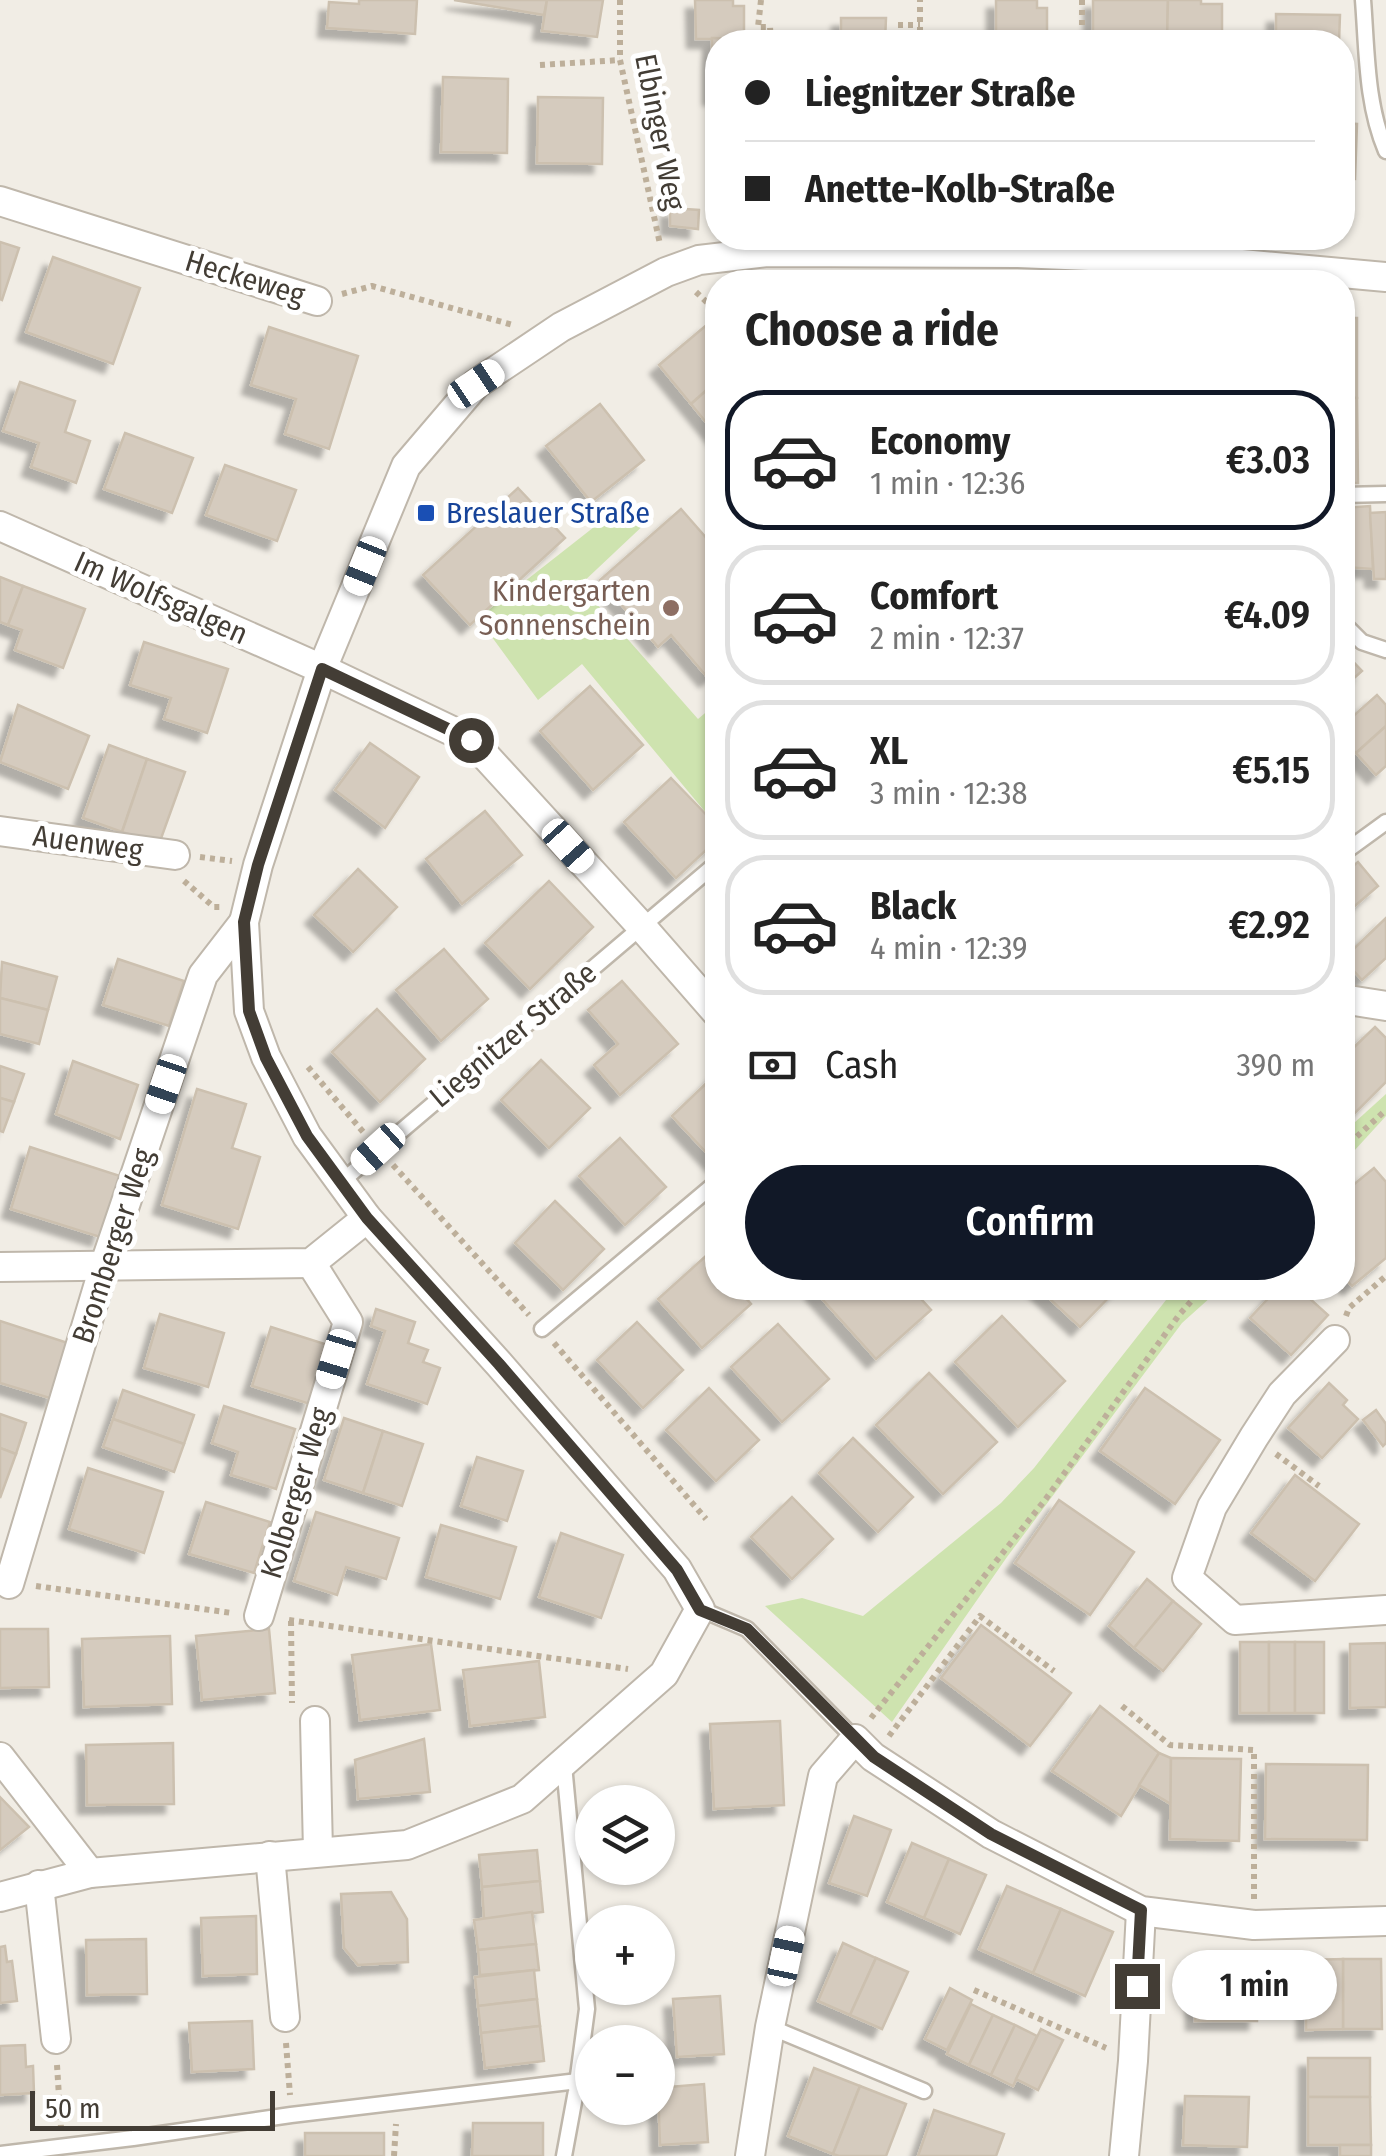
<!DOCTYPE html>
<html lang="en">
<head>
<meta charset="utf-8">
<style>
	body { margin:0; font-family:"Fira Sans Condensed",sans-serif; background:#f6f6f6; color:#222; height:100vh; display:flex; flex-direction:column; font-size:38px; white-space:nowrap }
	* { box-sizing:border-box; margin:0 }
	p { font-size:32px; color:#767676 }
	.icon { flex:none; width:55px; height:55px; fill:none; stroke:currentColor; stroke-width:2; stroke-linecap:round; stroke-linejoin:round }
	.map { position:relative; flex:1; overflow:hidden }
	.details { position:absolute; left:705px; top:270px; width:650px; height:1030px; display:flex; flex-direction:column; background:#fff; border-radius:40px; box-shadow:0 2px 8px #0004 }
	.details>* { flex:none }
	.hud { position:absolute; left:705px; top:30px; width:650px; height:220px; border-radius:40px; box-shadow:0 2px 8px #0004; display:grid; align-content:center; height:220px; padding:0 40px; background:#fff }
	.buttons { position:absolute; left:575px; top:1785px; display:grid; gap:20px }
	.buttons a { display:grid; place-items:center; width:100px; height:100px; border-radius:50%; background:#fff; box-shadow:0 2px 8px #0004; font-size:50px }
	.scale { position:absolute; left:30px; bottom:25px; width:245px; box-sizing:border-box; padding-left:10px; border:5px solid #433d35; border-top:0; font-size:28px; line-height:35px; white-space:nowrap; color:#433d35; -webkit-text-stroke:8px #fff; paint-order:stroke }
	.end { position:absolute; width:45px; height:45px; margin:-22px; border:12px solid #433d35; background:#fff; box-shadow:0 0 0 5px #fff }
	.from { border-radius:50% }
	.bubble { position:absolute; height:70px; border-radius:35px; background:#fff; box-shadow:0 2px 8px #0004; font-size:32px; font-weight:600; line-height:70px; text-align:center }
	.car { position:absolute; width:30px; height:60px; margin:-30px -15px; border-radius:12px; box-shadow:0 0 8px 2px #0007; background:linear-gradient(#fff 24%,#345 0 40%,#fff 0 76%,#345 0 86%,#fff 0) }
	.hud b { display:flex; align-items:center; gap:35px; height:95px; font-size:38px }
	.hud b+b { border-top:2px solid #e0e0e0 }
	.hud i { width:25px; height:25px; background:#222 }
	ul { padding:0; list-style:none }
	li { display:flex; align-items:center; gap:30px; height:140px; margin:0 20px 15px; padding:0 20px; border:5px solid #e0e0e0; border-radius:40px }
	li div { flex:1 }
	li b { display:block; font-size:38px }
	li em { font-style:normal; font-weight:600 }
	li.on { border-color:#111827 }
	li>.icon { width:90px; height:90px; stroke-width:1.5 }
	h2 { padding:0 40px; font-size:45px; line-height:120px }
	.pay { display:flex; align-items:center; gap:25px; height:110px; padding:0 40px; font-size:38px }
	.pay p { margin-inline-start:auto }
	.button { display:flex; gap:20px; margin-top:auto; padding:20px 40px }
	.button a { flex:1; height:115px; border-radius:60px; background:#111827; color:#fff; font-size:40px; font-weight:600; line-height:115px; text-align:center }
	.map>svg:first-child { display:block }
	.green { fill:#cee3af }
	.building { fill:#d5cbbe; stroke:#ccc0af; stroke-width:2.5; filter:url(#shadow) }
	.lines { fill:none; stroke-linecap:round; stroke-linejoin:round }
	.service-casing { stroke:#bfb7ab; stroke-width:19 }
	.minor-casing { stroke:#bfb7ab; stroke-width:32 }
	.path { stroke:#bdaf9a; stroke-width:6; stroke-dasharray:5 5; stroke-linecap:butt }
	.service { stroke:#fff; stroke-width:14 }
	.minor { stroke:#fff; stroke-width:28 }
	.route { stroke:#433d35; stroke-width:12 }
	.transit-dot { fill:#1a4fb4; stroke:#fff; stroke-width:4 }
	.education-dot { fill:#8d6e63; stroke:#fff; stroke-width:4 }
	.labels { text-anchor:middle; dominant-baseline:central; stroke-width:10; stroke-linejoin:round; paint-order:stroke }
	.street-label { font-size:30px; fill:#433d35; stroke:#fff }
	.transit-label { font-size:30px; fill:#164399; stroke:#fff; text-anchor:start }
	.education-label { font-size:30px; fill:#785e54; stroke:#fff; text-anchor:end }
</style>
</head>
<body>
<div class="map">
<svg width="1386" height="2156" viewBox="0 0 1386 2156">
	<defs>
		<filter id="shadow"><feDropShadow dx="-9" dy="9" stdDeviation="2.5" flood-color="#0004"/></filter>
	</defs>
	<rect width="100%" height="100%" fill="#f1ede5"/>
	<g class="green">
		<path d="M631,498L649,520L580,585L698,719L717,703V826L582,664L538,700L478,618Z"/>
		<path d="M1386,1094V1116L1343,1163V1133Z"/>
		<path d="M1178,1288H1221L1182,1323L1007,1557L892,1722L765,1606L802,1598L863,1616L1001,1503L1034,1468L1166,1300Z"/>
	</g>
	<g class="building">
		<path d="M359,0H417L415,34L327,28L329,2L359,4Z"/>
		<path d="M454,0H547L544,15Z"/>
		<path d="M547,0H603L597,37L542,31Z"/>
		<path d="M695,0H733V6H744V39H696Z"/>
		<path d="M996,0H1037V8H1047V42H996Z"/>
		<path d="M1093,0H1168L1167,40H1093Z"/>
		<path d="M1168,0H1201V4H1222V41L1167,40Z"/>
		<path d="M1276,14L1340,15L1339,42H1276Z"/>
		<path d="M841,18H886L885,42H841Z"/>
		<path d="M712,38L755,39V42H718V96H712Z"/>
		<path d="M443,77L508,79L507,153L441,152Z"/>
		<path d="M538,97L603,98L602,164L537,163Z"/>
		<path d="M1342,123L1357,124L1355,179L1342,178Z"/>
		<path d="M670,208L699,210L698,229L670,226Z"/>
		<path d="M0,242L19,248L2,300L0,299Z"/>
		<path d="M53,257L140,288L113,364L26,332Z"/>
		<rect x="1342" y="318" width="15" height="80"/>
		<path d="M709,323L718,333V380L691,404L659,365Z"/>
		<path d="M269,327L358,356L329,449L285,434L296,399L251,385Z"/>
		<path d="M718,380V437L691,404Z"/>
		<path d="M20,382L75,401L65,432L90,441L76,483L31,467L39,443L3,431Z"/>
		<path d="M1342,398H1357L1358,483H1342Z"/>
		<path d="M600,404L644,460L591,502L546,446Z"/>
		<path d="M125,433L193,458L172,513L104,489Z"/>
		<path d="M225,465L296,490L277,541L206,515Z"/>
		<path d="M518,488L565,538L470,625L423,575Z"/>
		<path d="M1370,506L1373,569L1344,567L1343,508Z"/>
		<path d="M681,509L716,549L718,548V670L708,678L671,635L658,647L600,580Z"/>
		<path d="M1386,512V579H1374L1370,513Z"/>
		<path d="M0,577L23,586L8,625L0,622Z"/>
		<path d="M23,586L85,609L63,668L15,650L22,630L8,625Z"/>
		<path d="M144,642L228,669L207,733L164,719L171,698L130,685Z"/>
		<path d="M1342,650L1362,671L1342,689Z"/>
		<path d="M590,686L643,745L593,790L540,731Z"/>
		<path d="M1377,695L1386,705V726L1356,753L1342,738V726Z"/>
		<path d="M18,705L89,736L68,789L0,762Z"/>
		<path d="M1386,726V766L1376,775L1356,753Z"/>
		<path d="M370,743L419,777L385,828L335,790Z"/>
		<path d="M109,745L147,759L122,832L83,818Z"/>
		<path d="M147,759L185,772L159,844L122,832Z"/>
		<path d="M671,778L718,827V839L676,878L624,822Z"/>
		<path d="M485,811L522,855L462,904L426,859Z"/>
		<path d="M1358,862L1378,886L1342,917V875Z"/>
		<path d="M358,869L397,907L353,952L314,915Z"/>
		<path d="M549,881L593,927L530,989L485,943Z"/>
		<path d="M1386,918V958L1362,980L1343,959Z"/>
		<path d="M444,949L488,999L441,1041L396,990Z"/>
		<path d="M118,959L184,981L169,1026L103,1005Z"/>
		<path d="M2,962L57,977L48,1010L0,998Z"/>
		<path d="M622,981L678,1044L620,1095L594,1065L618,1044L588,1010Z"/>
		<path d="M0,998L48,1010L39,1044L0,1034Z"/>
		<path d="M377,1009L425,1059L380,1102L332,1052Z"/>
		<path d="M1375,1027L1386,1038V1082L1352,1116L1342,1106V1047L1348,1053Z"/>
		<path d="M541,1060L590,1108L549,1148L501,1100Z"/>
		<path d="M73,1061L138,1085L120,1139L56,1114Z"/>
		<path d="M0,1066L24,1074L14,1102L0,1098Z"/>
		<path d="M717,1073L718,1162L716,1163L672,1116Z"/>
		<path d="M197,1089L246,1104L232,1148L260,1157L238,1229L162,1205Z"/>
		<path d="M0,1098L14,1102L3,1132L0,1131Z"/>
		<path d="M620,1138L666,1187L625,1225L579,1176Z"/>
		<path d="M30,1147L120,1176L100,1237L11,1209Z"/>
		<path d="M1374,1168L1386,1182V1258L1352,1286L1342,1275V1194Z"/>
		<path d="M555,1201L604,1249L563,1290L515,1243Z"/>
		<path d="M707,1255L718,1266V1288H737L751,1304L702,1348L658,1299Z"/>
		<path d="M817,1288H911L931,1310L876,1359L814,1290Z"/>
		<path d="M1038,1288H1118L1080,1327Z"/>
		<path d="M1278,1288H1298L1328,1315L1291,1355L1250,1318Z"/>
		<path d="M376,1309L415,1322L408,1343L428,1350L423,1362L440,1368L427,1404L367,1384L385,1331L371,1326Z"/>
		<path d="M160,1314L224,1333L208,1387L144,1368Z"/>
		<path d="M1002,1316L1065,1381L1018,1427L955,1362Z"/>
		<path d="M0,1321L74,1345L53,1399L0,1383Z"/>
		<path d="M637,1322L683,1370L643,1408L597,1360Z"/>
		<path d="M778,1324L829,1379L782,1422L731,1367Z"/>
		<path d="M271,1327L328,1345L310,1404L252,1386Z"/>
		<path d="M929,1373L997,1442L943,1494L876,1425Z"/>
		<path d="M1329,1383L1347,1400L1343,1405L1358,1419L1322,1458L1288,1428Z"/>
		<path d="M709,1388L759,1440L716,1481L666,1430Z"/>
		<path d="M1145,1388L1220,1440L1175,1504L1100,1451Z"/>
		<path d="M123,1390L194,1415L184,1444L113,1419Z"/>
		<path d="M224,1406L295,1429L276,1489L231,1475L238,1452L212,1443Z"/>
		<path d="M1376,1410L1386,1424V1443L1383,1446L1363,1420Z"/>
		<path d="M0,1414L26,1423L16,1454L0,1448Z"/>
		<path d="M344,1418L383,1431L363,1493L324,1480Z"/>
		<path d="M113,1419L184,1444L174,1472L103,1447Z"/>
		<path d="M383,1431L423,1444L402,1506L363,1493Z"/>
		<path d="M853,1438L913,1497L878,1532L819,1473Z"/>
		<path d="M0,1448L16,1454L0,1498Z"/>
		<path d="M477,1457L523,1471L507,1521L461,1506Z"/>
		<path d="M88,1468L163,1492L144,1553L69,1529Z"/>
		<path d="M1295,1475L1359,1524L1315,1581L1251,1533Z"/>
		<path d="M792,1497L833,1539L792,1579L751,1537Z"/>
		<path d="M1059,1500L1134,1552L1090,1615L1015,1563Z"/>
		<path d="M206,1502L270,1522L254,1573L189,1554Z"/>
		<path d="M316,1512L399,1538L386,1579L346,1567L337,1595L294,1581Z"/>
		<path d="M441,1525L516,1547L500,1599L426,1577Z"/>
		<path d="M561,1533L623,1555L601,1618L539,1597Z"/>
		<path d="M1147,1579L1173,1601L1134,1648L1109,1626Z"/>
		<path d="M1173,1601L1201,1624L1163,1671L1134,1648Z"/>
		<path d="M981,1625L1071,1693L1030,1746L941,1678Z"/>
		<path d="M0,1629H48L49,1687L0,1688Z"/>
		<path d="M269,1629L275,1693L202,1700L196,1636Z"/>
		<path d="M170,1636L172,1704L84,1707L82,1639Z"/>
		<rect x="1240" y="1642" width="29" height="71"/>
		<rect x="1269" y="1642" width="26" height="71"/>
		<rect x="1295" y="1642" width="29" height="71"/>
		<path d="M1386,1643V1707L1350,1708V1644Z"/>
		<path d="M431,1644L440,1710L360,1720L352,1655Z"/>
		<path d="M539,1661L545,1717L470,1726L463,1670Z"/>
		<path d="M1100,1706L1159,1753L1121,1816L1052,1771Z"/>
		<path d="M780,1721L784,1805L714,1809L710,1724Z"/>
		<path d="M424,1739L430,1792L358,1799L355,1760Z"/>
		<path d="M173,1743L174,1804L87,1805L86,1745Z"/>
		<path d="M1159,1753L1171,1758V1804L1139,1785Z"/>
		<path d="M1171,1758L1241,1759L1239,1841L1170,1839Z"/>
		<path d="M1266,1764L1368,1765L1367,1840L1265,1839Z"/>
		<path d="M0,1797L29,1827L0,1850Z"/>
		<path d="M854,1816L891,1830L867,1896L829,1883Z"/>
		<path d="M912,1843L949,1859L924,1918L887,1902Z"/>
		<path d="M537,1850L540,1881L482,1887L479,1855Z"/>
		<path d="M949,1859L986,1875L960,1934L924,1918Z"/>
		<path d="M540,1881L543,1912L484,1919L482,1887Z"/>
		<path d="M1007,1886L1061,1909L1033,1973L979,1949Z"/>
		<path d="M391,1892L407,1919L408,1962L358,1965L344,1948L341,1894Z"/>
		<path d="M1061,1909L1113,1932L1085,1996L1033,1973Z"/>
		<path d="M532,1912L536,1944L478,1950L474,1920Z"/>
		<path d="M256,1916L257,1974L203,1976L201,1918Z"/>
		<path d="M146,1939L147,1994L87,1995L86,1940Z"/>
		<path d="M843,1943L876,1958L850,2015L818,2001Z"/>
		<path d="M536,1944L539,1970L480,1975L478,1950Z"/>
		<path d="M5,1946L7,1962L12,1961L17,2001L0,2003V1947Z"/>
		<path d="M876,1958L908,1972L882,2029L850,2015Z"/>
		<rect x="1195" y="1958" width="62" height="63"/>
		<path d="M1343,1959H1381L1382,2029H1343Z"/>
		<path d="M1343,1959V2029L1306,2030V1960Z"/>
		<path d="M534,1970L537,1999L478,2006L475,1977Z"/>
		<path d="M950,1988L972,2000L947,2050L925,2039Z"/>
		<path d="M720,1996L724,2054L677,2057L673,1999Z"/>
		<path d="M537,1999L540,2026L481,2033L478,2006Z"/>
		<path d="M971,2004L993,2015L969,2065L947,2054Z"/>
		<path d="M993,2015L1015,2025L991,2075L969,2065Z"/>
		<path d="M252,2021L254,2069L192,2072L189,2023Z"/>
		<path d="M1015,2025L1037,2036L1013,2086L991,2075Z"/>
		<path d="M540,2026L544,2061L485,2068L481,2033Z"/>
		<path d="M1041,2029L1063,2040L1038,2090L1016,2079Z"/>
		<path d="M25,2045L26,2067L33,2066L34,2093L0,2095V2046Z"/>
		<rect x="1308" y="2058" width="62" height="39"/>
		<path d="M814,2068L860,2086L833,2154L788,2136Z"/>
		<path d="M704,2084L708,2142L660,2145L658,2088Z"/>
		<path d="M860,2086L906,2104L886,2156H839L833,2154Z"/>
		<path d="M1185,2096L1249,2097L1247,2147L1183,2145Z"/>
		<path d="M1308,2097H1370L1371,2145H1308Z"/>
		<path d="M934,2110L1004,2134L996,2156H918Z"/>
		<path d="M473,2123H543V2156H472Z"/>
		<rect x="305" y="2133" width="79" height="23"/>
		<rect x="1340" y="2145" width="31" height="11"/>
	</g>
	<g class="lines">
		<g class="service-casing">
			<g id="service">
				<path d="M1363,0C1367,51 1366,104 1386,151"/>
				<path d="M1342,495L1386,494"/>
				<path d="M1342,622L1362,642L1386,650"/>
				<path d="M1342,854L1386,822"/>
				<path d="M340,1183L718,862"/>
				<path d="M542,1329L718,1181"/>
				<path d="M700,1609L747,1629L855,1739"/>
				<path d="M770,2027L924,2091"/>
				<path d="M0,2154L133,2138L291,2115L578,2081"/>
				<path d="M564,2156L576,2091L587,2009L564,1765"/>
			</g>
		</g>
		<g class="minor-casing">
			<g id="minor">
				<path d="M0,201L317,301"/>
				<path d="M0,526L322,669L471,740L642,927L718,1014"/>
				<path d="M0,831L175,855"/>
				<path d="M1342,999L1386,1006"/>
				<path d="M0,1267L311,1263L367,1218"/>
				<path d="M1335,1340L1282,1394L1254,1437L1212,1507L1187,1578L1235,1620L1386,1610"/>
				<path d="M9,1584L104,1267L203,975L244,922"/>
				<path d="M259,1616L348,1322L311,1263"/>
				<path d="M315,1721L318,1851"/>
				<path d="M0,1757L90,1873"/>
				<path d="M270,1856L285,2017"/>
				<path d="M39,1885L56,2039"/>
				<path d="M0,1897L90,1873L407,1845L522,1799L664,1674L700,1609L677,1569L499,1364L367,1218L307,1136L266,1057L249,1011L244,922L258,865L322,669L406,466L476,384L561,327L666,272L699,260L767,252L1018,253L1209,261L1386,277"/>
				<path d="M750,2156L770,2027L823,1776L855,1739L873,1757L991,1834L1141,1911L1254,1925L1386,1921"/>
				<path d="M1124,2156L1133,2061L1141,1911"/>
			</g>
		</g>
		<g class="path">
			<path d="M620,0V60L660,244"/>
			<path d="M761,0L758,27H770L771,42"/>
			<path d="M1082,0V42"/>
			<path d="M898,25H920"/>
			<path d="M920,42V0"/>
			<path d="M540,65L620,60"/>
			<path d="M696,292L718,313"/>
			<path d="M342,294L372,286L513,325"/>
			<path d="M200,857L232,861"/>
			<path d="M184,881L214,907H222"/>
			<path d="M308,1067L364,1133"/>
			<path d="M1342,1150L1386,1110"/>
			<path d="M393,1165L529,1315"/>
			<path d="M1346,1316L1349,1308L1386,1276"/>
			<path d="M554,1343L706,1519"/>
			<path d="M1276,1454L1319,1486"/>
			<path d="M36,1586L232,1613"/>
			<path d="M289,1620L628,1669"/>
			<path d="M291,1621L292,1703"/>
			<path d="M1122,1706L1170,1745L1254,1750V1899"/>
			<path d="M871,1718L1045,1500L1179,1315L1203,1288"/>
			<path d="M889,1736L980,1616L1054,1671"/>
			<path d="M974,1990L1106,2048"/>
			<path d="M286,2043L290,2095"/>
			<path d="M57,2065L61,2128"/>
			<path d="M394,2156L396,2124"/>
		</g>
		<use href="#service" class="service"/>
		<use href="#minor" class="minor"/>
	</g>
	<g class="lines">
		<path class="route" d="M471,740L322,669L258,865L244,922L249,1011L266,1058L307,1136L367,1218L499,1364L677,1570L700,1610L747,1629L874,1757L991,1834L1141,1910L1137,1986"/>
	</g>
	<rect class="transit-dot" x="416" y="503" width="20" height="20" rx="5"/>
	<circle class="education-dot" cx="671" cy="608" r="10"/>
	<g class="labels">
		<g class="street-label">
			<text transform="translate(660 132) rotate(79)">Elbinger Weg</text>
			<text transform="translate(245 278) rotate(17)">Heckeweg</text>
			<text transform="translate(161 598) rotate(24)">Im Wolfsgalgen</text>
			<text transform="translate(88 843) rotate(8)">Auenweg</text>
			<text transform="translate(513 1035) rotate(-40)">Liegnitzer Straße</text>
			<text transform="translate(113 1246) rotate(-72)">Bromberger Weg</text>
			<text transform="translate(296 1493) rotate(-73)">Kolberger Weg</text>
		</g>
		<g class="transit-label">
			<text x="446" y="513">Breslauer Straße</text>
		</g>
		<g class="education-label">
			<text x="651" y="591">Kindergarten<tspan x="651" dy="34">Sonnenschein</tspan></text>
		</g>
	</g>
</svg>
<div class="buttons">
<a><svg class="icon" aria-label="layers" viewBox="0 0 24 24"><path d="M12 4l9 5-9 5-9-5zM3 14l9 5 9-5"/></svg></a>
<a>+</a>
<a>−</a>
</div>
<div class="scale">50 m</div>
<i class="end from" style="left:471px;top:740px"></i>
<i class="end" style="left:1137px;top:1986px"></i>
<div class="bubble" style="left:1172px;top:1950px;width:165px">1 min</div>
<i class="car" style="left:476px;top:384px;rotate:56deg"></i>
<i class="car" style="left:365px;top:566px;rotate:202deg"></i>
<i class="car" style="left:568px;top:846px;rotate:138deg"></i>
<i class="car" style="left:166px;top:1084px;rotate:199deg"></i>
<i class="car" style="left:378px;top:1149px;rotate:228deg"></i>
<i class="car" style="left:336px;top:1359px;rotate:197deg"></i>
<i class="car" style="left:786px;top:1956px;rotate:12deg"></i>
<div class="hud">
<b><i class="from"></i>Liegnitzer Straße</b>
<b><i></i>Anette-Kolb-Straße</b>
</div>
<section class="details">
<h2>Choose a ride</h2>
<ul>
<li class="on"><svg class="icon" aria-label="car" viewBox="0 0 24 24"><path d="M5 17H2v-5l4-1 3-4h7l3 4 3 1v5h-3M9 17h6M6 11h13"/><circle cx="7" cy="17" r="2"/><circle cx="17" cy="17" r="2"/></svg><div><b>Economy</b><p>1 min · 12:36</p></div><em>€3.03</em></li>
<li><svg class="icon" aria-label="car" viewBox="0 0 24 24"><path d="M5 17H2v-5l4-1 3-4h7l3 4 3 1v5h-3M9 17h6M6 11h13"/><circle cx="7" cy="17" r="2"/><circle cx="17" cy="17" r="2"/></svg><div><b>Comfort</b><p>2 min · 12:37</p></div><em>€4.09</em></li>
<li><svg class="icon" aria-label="car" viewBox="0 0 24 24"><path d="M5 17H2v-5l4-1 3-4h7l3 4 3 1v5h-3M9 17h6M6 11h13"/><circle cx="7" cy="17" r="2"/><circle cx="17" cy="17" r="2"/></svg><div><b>XL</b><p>3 min · 12:38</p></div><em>€5.15</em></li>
<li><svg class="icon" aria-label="car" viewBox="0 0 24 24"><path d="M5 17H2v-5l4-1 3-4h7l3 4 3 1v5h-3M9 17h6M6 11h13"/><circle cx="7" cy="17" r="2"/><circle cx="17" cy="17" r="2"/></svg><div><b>Black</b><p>4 min · 12:39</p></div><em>€2.92</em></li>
</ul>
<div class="pay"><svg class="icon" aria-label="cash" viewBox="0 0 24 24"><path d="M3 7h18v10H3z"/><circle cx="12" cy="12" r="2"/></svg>Cash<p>390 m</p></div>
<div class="button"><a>Confirm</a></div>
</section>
</div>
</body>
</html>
